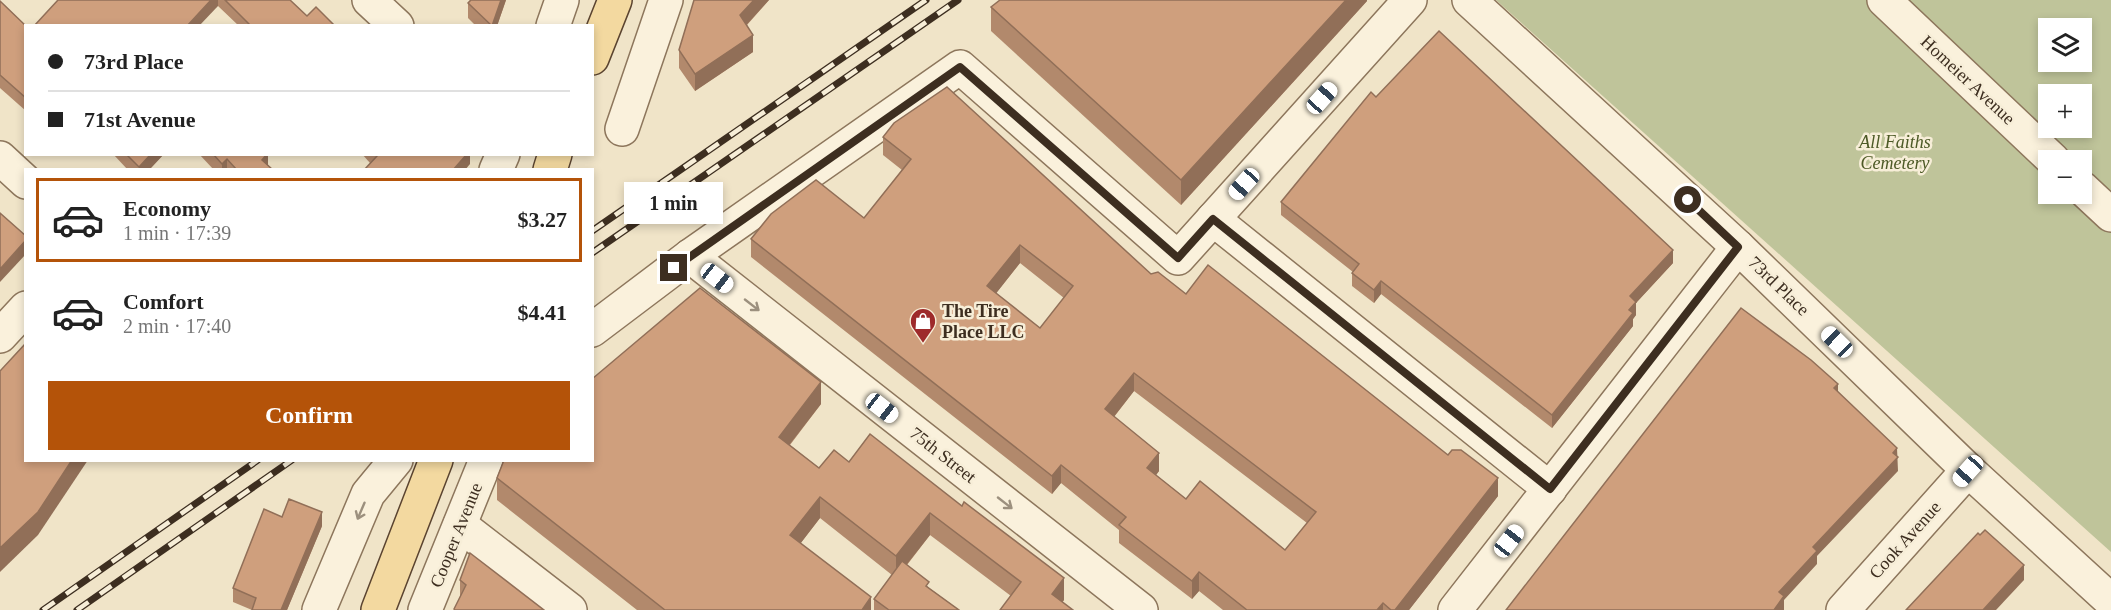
<!DOCTYPE html>
<html lang="en">
<head>
<meta charset="utf-8">
<style>
	body { margin:0; font-family:"Times New Roman",serif; background:#f6f6f6; color:#222; height:100vh; display:flex; flex-direction:column; font-size:22px; white-space:nowrap }
	* { box-sizing:border-box; margin:0 }
	p { font-size:20px; color:#767676 }
	.icon { flex:none; width:33px; height:33px; fill:none; stroke:currentColor; stroke-width:2; stroke-linecap:round; stroke-linejoin:round }
	.map { position:relative; flex:1; overflow:hidden }
	.sheet { position:absolute; left:24px; top:168px; width:570px; height:294px; display:flex; flex-direction:column; background:#fff; border-radius:0px; box-shadow:0 3px 9px #0003 }
	.sheet>* { flex:none }
	.guide { position:absolute; left:24px; top:24px; width:570px; height:132px; border-radius:0px; box-shadow:0 3px 9px #0003; display:grid; align-content:center; height:132px; padding:0 24px; background:#fff }
	.fabs { position:absolute; left:2038px; top:18px; display:grid; gap:12px }
	.fabs a { display:grid; place-items:center; width:54px; height:54px; border-radius:0px; background:#fff; box-shadow:0 3px 9px #0003; font-size:30px }
	.end { position:absolute; width:27px; height:27px; margin:-14px; border:8px solid #3d2e20; background:#fff; box-shadow:0 0 0 3px #fff }
	.from { border-radius:50% }
	.bubble { position:absolute; height:42px; border-radius:0px; background:#fff; box-shadow:0 3px 9px #0003; font-size:20px; font-weight:800; line-height:42px; text-align:center }
	.car { position:absolute; width:18px; height:36px; margin:-18px -9px; border-radius:8px; box-shadow:0 0 4px 2px #0007; background:linear-gradient(#fff 24%,#345 0 40%,#fff 0 76%,#345 0 86%,#fff 0) }
	.guide b { display:flex; align-items:center; gap:21px; height:57px; font-size:22px }
	.guide b+b { border-top:2px solid #e0e0e0 }
	.guide i { width:15px; height:15px; background:#222 }
	ul { padding:10px 0 0; list-style:none }
	li { display:flex; align-items:center; gap:18px; height:84px; margin:0 12px 9px; padding:0 12px; border:3px solid transparent; border-radius:0px }
	li div { flex:1 }
	li b { display:block; font-size:22px }
	li em { font-style:normal; font-weight:800 }
	li.on { border-color:#b45309 }
	li>.icon { width:54px; height:54px; stroke-width:1.5 }
	.action { display:flex; gap:12px; margin-top:auto; padding:12px 24px }
	.action a { flex:1; height:69px; border-radius:0px; background:#b45309; color:#fff; font-size:24px; font-weight:800; line-height:69px; text-align:center }
	.map>svg:first-child { display:block }
	.cemetery { fill:#bfc49a; fill-rule:evenodd }
	.lines { fill:none; stroke-linecap:round; stroke-linejoin:round }
	.minor-casing { stroke:#8d765c; stroke-width:36 }
	.major-casing { stroke:#5b4430; stroke-width:36 }
	.minor { stroke:#faf1dc; stroke-width:33 }
	.major { stroke:#f3d9a0; stroke-width:33 }
	.rail-casing { stroke:#3d2e20; stroke-width:7 }
	.rail { stroke:#f7eed8; stroke-width:4.5; stroke-dasharray:14; stroke-linecap:butt }
	.wall { fill:#b2896c; fill-rule:evenodd }
	.shaded-wall { fill:#916f58 }
	.building { fill:#cf9f7d; stroke:#916f58; stroke-width:1.5; fill-rule:evenodd }
	.oneway { stroke:#9c907e }
	.route { stroke:#3d2e20; stroke-width:8 }
	.labels { text-anchor:middle; dominant-baseline:central; stroke-width:5; stroke-linejoin:round; paint-order:stroke }
	.street-label { font-size:18px; fill:#3d2e20; stroke:#f7eed8 }
	.park-label { font-size:18px; font-style:italic; fill:#4d5a26; stroke:#f7eed8 }
	.poi-label { font-size:18px; font-weight:bold; fill:#3d2e20; stroke:#f7eed8; text-anchor:start }
</style>
</head>
<body>
<div class="map">
<svg width="2111" height="610" viewBox="0 0 2111 610">
	<rect width="100%" height="100%" fill="#f0e4c8"/>
	<path class="cemetery" d="M1496,0H2111V552ZM2049,28H2082V62H2049ZM2049,94H2082V128H2049ZM2049,160H2082V194H2049Z"/>
	<g class="lines">
		<g class="minor-casing">
			<g id="minor">
				<path d="M369,0L397,26"/>
				<path d="M1469,0L1738,247L1968,470L2111,601"/>
				<path d="M1884,0L2053,160"/>
				<path d="M553,26L562,0"/>
				<path d="M622,129L666,0"/>
				<path d="M0,158L26,182"/>
				<path d="M496,170L503,154"/>
				<path d="M2082,188L2111,215"/>
				<path d="M1213,219L1550,489"/>
				<path d="M690,256L1141,610"/>
				<path d="M592,330L690,256L960,67L1178,258L1410,0"/>
				<path d="M0,336L26,308"/>
				<path d="M460,525L570,610"/>
				<path d="M319,610L368,494L396,460"/>
				<path d="M425,610L486,460"/>
				<path d="M1455,610L1738,247"/>
				<path d="M1843,610L1968,470"/>
			</g>
		</g>
		<g class="major-casing">
			<g id="major">
				<path d="M592,58L615,0"/>
				<path d="M550,170L555,154"/>
				<path d="M378,610L436,460"/>
			</g>
		</g>
		<use href="#minor" class="minor"/>
		<use href="#major" class="major"/>
		<g class="rail-casing">
			<g id="rail">
				<path d="M592,231L926,0"/>
				<path d="M592,253L958,0"/>
				<path d="M43,610L258,460"/>
				<path d="M77,610L292,460"/>
			</g>
		</g>
		<use href="#rail" class="rail"/>
	</g>
	<g class="wall">
		<path d="M58,0H290L307,16L335,26H239L218,6Z"/>
		<path d="M470,0H506L497,26H476L468,18V3Z"/>
		<path d="M694,0H769L747,25L753,52L695,91L679,68V50Z"/>
		<path d="M1367,0V1L1181,205L991,31V7Z"/>
		<path d="M0,1L26,26V111L0,88Z"/>
		<path d="M1376,97L1673,263L1636,303V315L1633,319V326L1552,428L1381,294L1374,303L1352,286V273L1353,272L1281,215V202Z"/>
		<path d="M883,137L1151,274L1186,294L1498,496L1409,610H1223L1199,591L1192,599L1119,543V530L1061,483L1052,494L751,257V239L864,218L902,170L883,155ZM1020,263L1064,298L1040,328L996,293ZM1134,391L1307,523L1285,550L1186,499L1156,475L1159,471L1114,417Z"/>
		<path d="M113,154H164L149,170H128Z"/>
		<path d="M199,154H268V165L273,170H214Z"/>
		<path d="M362,154H470V164L370,163Z"/>
		<path d="M821,404L790,445L819,468L849,462L870,434L1064,600L1062,602L1011,596L930,535L907,565L929,588L959,610H874V599L892,575L820,518L800,544L871,610H637L497,500V478Z"/>
		<path d="M282,517L322,526L287,610H252L233,602V588Z"/>
		<path d="M460,580L544,610H454L460,597Z"/>
	</g>
	<g class="shaded-wall">
		<path d="M211,0H218V6L199,26H187Z"/>
		<path d="M501,0H506L497,26H492Z"/>
		<path d="M754,0H769L740,32V15Z"/>
		<path d="M1346,0H1367V1L1181,205V180Z"/>
		<path d="M753,35V52L695,91V74Z"/>
		<path d="M151,154H164L149,170H139V167Z"/>
		<path d="M267,154H268V168L262,160Z"/>
		<path d="M467,154H470V164L465,170H453Z"/>
		<path d="M227,159V170H222V164Z"/>
		<path d="M26,240V254L0,282V269Z"/>
		<path d="M1020,245V263L987,305V286Z"/>
		<path d="M1673,250V263L1636,303V315L1633,319V326L1552,428V415L1630,296Z"/>
		<path d="M1381,281V294L1374,303V290Z"/>
		<path d="M1134,373V391L1105,428V409Z"/>
		<path d="M821,382V404L779,458V437Z"/>
		<path d="M1838,384V398L1834,388Z"/>
		<path d="M1897,448L1898,471L1817,556V564L1784,600V610H1774L1779,592L1813,547Z"/>
		<path d="M1159,453V471L1147,487V468Z"/>
		<path d="M72,460H88L38,535L0,572V548Z"/>
		<path d="M1061,465V483L1052,494V476Z"/>
		<path d="M1498,478V496L1409,610H1395Z"/>
		<path d="M820,497V518L790,557V535Z"/>
		<path d="M322,512V526L287,610H281Z"/>
		<path d="M930,513V535L896,578V556Z"/>
		<path d="M2024,565V580L1996,610H1983Z"/>
		<path d="M1199,572V591L1192,599V581Z"/>
		<path d="M1064,578V600L1056,610L1052,594Z"/>
		<path d="M871,597V610H862Z"/>
		<path d="M1383,603V610H1377Z"/>
	</g>
	<g class="building">
		<path d="M58,0H211L187,26H34Z"/>
		<path d="M225,0H290L307,16L316,7L335,26H251Z"/>
		<path d="M471,0H501L492,26L468,3Z"/>
		<path d="M694,0H754L740,15L753,35L695,74L679,50Z"/>
		<path d="M1000,0H1346L1181,180L991,7Z"/>
		<path d="M0,1L26,26V98L0,75Z"/>
		<path d="M1439,31L1673,250L1630,296L1636,302L1629,310L1633,313L1552,415L1381,281L1374,290L1352,273L1359,264L1281,202L1371,92L1376,97Z"/>
		<path d="M947,87L1151,274L1158,272L1186,294L1208,265L1448,455L1452,450H1461L1498,478L1395,610H1391L1383,603L1377,610H1247L1199,572L1192,581L1119,525L1126,517L1061,465L1052,476L751,239L771,214L816,180L864,218L911,159L883,137L894,123ZM1020,245L1073,286L1040,328L987,286ZM1134,373L1316,512L1285,550L1200,481L1186,499L1147,468L1159,453L1105,409Z"/>
		<path d="M126,154H151L139,167Z"/>
		<path d="M213,154H267L262,160L273,170H237L227,159L222,164Z"/>
		<path d="M375,154H467L453,170H364L377,156Z"/>
		<path d="M0,213L26,236V240L0,269Z"/>
		<path d="M700,288L821,382L779,437L819,468L834,450L849,462L870,434L962,506L964,502L1064,578L1052,594L1073,610H1000L1021,582L930,513L896,556L820,497L790,535L871,597L862,610H665L497,478L504,460H592V379Z"/>
		<path d="M1741,308L1811,360L1838,384L1834,388L1897,448L1893,453L1898,457L1813,547L1817,551L1779,592L1784,596L1774,610H1506Z"/>
		<path d="M26,343V460H72L38,512L0,548V371Z"/>
		<path d="M289,499L322,512L281,610H252L256,598L233,588L264,509L282,517Z"/>
		<path d="M1985,530L2024,565L1983,610H1906L1978,533L1980,535Z"/>
		<path d="M470,553L544,610H455L454,609L466,585L460,580Z"/>
		<path d="M902,561L929,582L926,586L959,610H889L874,599Z"/>
	</g>
	<defs><path id="oneway-shaft" d="M-6 0H5M1.5-3L5.5 0L1.5 3" fill="none" stroke-width="1.6" stroke-linecap="round" stroke-linejoin="round" transform="scale(1.5)"/></defs>
	<g class="oneway">
		<use href="#oneway-shaft" transform="translate(752 305) rotate(38)"/>
		<use href="#oneway-shaft" transform="translate(1005 503) rotate(38)"/>
		<use href="#oneway-shaft" transform="translate(361 511) rotate(113)"/>
	</g>
	<g class="lines">
		<path class="route" d="M674,268L960,67L1178,258L1213,219L1550,489L1738,247L1688,200"/>
	</g>
	<defs>
		<g id="shop-pin" transform="scale(1.35)"><path d="M0 17L-7.5 6A9.5 9.5 0 1 1 7.5 6Z" fill="#9e2a2b" stroke="#f7eed8"/><path d="M-5-2.5h2.3a2.7 3.5 0 0 1 5.4 0H5L5.5 6h-11ZM-1.5-2.5h3a1.5 2.3 0 0 0-3 0Z" fill="#fff"/></g>
	</defs>
	<g fill-rule="evenodd">
		<use href="#shop-pin" x="923" y="321"/>
	</g>
	<g class="labels">
		<g class="street-label">
			<text transform="translate(1968 80) rotate(43)">Homeier Avenue</text>
			<text transform="translate(1779 286) rotate(44)">73rd Place</text>
			<text transform="translate(943 455) rotate(38)">75th Street</text>
			<text transform="translate(456 535) rotate(-68)">Cooper Avenue</text>
			<text transform="translate(1905 540) rotate(-48)">Cook Avenue</text>
		</g>
		<g class="park-label">
			<text x="1895" y="142">All Faiths<tspan x="1895" dy="21">Cemetery</tspan></text>
		</g>
		<g class="poi-label">
			<text x="942" y="311">The Tire<tspan x="942" dy="21">Place LLC</tspan></text>
		</g>
	</g>
</svg>
<div class="fabs">
<a><svg class="icon" aria-label="layers" viewBox="0 0 24 24"><path d="M12 4l9 5-9 5-9-5zM3 14l9 5 9-5"/></svg></a>
<a>+</a>
<a>−</a>
</div>
<i class="end from" style="left:1688px;top:200px"></i>
<i class="end" style="left:674px;top:268px"></i>
<div class="bubble" style="left:624px;top:182px;width:99px">1 min</div>
<i class="car" style="left:1322px;top:98px;rotate:42deg"></i>
<i class="car" style="left:1244px;top:184px;rotate:222deg"></i>
<i class="car" style="left:717px;top:278px;rotate:128deg"></i>
<i class="car" style="left:1837px;top:342px;rotate:314deg"></i>
<i class="car" style="left:882px;top:408px;rotate:128deg"></i>
<i class="car" style="left:1968px;top:471px;rotate:222deg"></i>
<i class="car" style="left:1509px;top:541px;rotate:38deg"></i>
<div class="guide">
<b><i class="from"></i>73rd Place</b>
<b><i></i>71st Avenue</b>
</div>
<section class="sheet">
<ul>
<li class="on"><svg class="icon" aria-label="car" viewBox="0 0 24 24"><path d="M5 17H2v-5l4-1 3-4h7l3 4 3 1v5h-3M9 17h6M6 11h13"/><circle cx="7" cy="17" r="2"/><circle cx="17" cy="17" r="2"/></svg><div><b>Economy</b><p>1 min · 17:39</p></div><em>$3.27</em></li>
<li><svg class="icon" aria-label="car" viewBox="0 0 24 24"><path d="M5 17H2v-5l4-1 3-4h7l3 4 3 1v5h-3M9 17h6M6 11h13"/><circle cx="7" cy="17" r="2"/><circle cx="17" cy="17" r="2"/></svg><div><b>Comfort</b><p>2 min · 17:40</p></div><em>$4.41</em></li>
</ul>
<div class="action"><a>Confirm</a></div>
</section>
</div>
</body>
</html>
